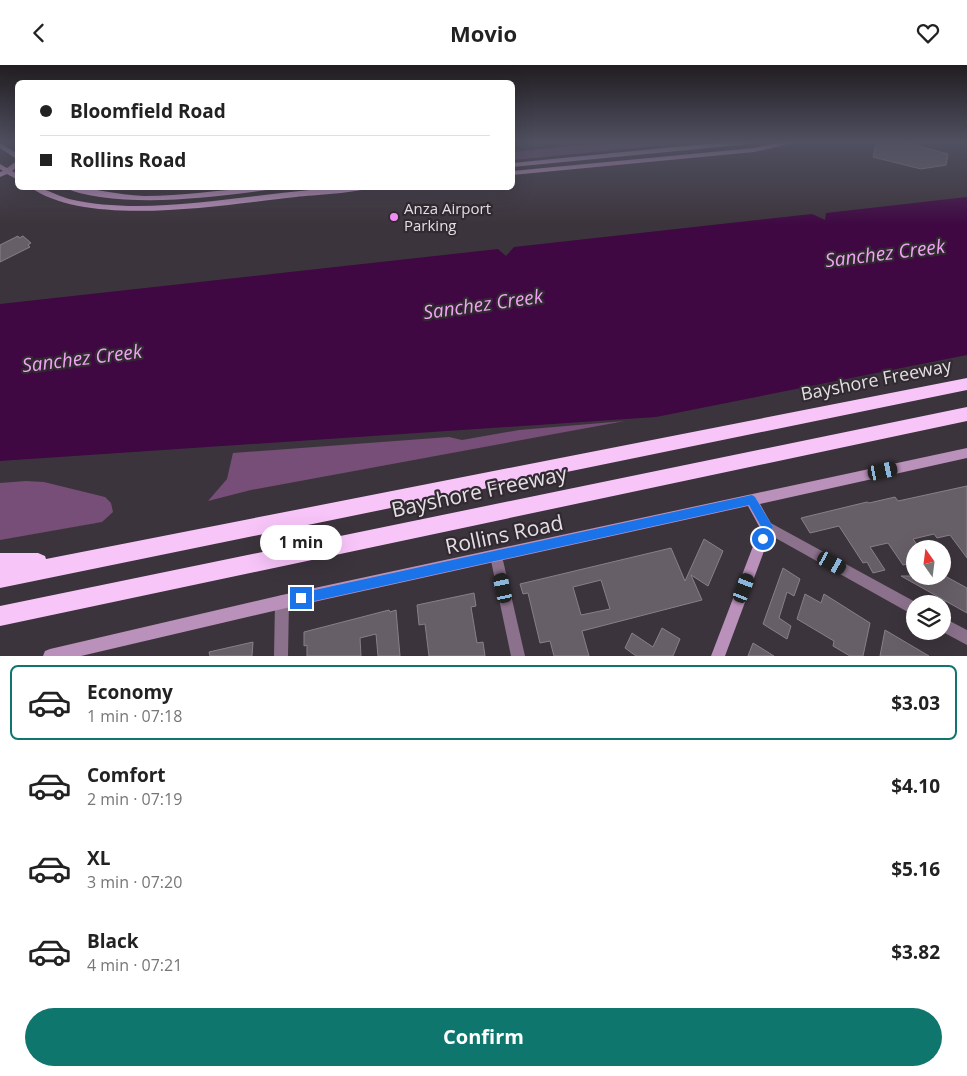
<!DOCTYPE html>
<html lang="en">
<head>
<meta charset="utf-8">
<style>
	body { margin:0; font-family:"Open Sans",sans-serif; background:#f6f6f6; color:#222; height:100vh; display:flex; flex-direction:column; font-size:19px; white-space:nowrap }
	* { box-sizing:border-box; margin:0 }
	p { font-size:16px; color:#767676 }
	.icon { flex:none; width:28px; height:28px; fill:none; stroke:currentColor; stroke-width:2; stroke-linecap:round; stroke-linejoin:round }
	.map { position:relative; height:591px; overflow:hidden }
	.drawer { display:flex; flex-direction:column; background:#fff; flex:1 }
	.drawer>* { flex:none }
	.guide { position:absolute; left:15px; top:15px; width:500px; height:110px; border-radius:8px; box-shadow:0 5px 20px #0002; display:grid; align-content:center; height:110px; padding:0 25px; background:#fff }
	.needle { width:32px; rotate:346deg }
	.fabs { position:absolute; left:906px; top:475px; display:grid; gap:10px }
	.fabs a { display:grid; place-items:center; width:45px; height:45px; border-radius:50%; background:#fff; box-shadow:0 5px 20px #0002; font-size:25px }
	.end { position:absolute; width:22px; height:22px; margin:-11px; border:6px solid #1a73e8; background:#fff; box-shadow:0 0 0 2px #fff }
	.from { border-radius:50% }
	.bubble { position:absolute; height:35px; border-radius:18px; background:#fff; box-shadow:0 5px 20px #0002; font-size:16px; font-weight:700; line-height:35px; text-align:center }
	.car { position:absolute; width:15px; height:30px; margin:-15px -8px; border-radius:6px; box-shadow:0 0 4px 1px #0007; background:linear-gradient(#222 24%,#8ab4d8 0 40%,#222 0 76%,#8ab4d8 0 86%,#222 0) }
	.guide b { display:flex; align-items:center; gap:18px; height:48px; font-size:19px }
	.guide b+b { border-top:1px solid #e0e0e0 }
	.guide i { width:12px; height:12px; background:#222 }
	ul { padding:9px 0 0; list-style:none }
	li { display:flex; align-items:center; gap:15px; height:75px; margin:0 10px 8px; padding:0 15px; border:2px solid transparent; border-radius:8px }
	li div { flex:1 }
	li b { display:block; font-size:19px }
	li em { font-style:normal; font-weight:700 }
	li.on { border-color:#0f766e }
	li>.icon { width:45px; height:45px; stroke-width:1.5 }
	.primary-button { display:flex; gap:10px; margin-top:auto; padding:10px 25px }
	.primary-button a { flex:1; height:58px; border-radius:30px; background:#0f766e; color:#fff; font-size:20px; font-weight:700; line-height:58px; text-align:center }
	header { display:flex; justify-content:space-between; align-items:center; height:65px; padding:0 25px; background:#fff; font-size:22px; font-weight:700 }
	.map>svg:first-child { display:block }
	.green { fill:#764e77 }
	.water { fill:#3f0842 }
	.building { fill:#675f67; stroke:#887f88; fill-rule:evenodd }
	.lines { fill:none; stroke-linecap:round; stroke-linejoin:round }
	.street { fill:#8b718b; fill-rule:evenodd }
	.secondary { fill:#ba91bb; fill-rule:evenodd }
	.highway { fill:#f8c5f9; fill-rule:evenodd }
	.route { fill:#1a73e8 }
	.poi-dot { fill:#f18bf5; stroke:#312a31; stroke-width:2 }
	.labels { text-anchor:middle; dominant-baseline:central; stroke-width:4.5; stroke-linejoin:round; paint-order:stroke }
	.far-poi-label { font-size:15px; fill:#e4dfe4; stroke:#312a31; text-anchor:start }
	.street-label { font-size:18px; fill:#e4dfe4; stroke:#312a31 }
	.water-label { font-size:19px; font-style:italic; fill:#f3a3f5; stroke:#312a31 }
	.near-street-label { font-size:21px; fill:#e4dfe4; stroke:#312a31 }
</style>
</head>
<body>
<header><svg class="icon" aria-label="back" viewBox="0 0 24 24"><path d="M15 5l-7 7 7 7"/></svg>Movio<svg class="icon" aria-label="heart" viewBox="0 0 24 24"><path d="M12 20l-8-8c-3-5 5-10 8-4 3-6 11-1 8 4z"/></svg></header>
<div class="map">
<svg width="967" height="591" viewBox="0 0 967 591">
	<rect width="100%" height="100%" fill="#3c343c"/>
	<g class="green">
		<path d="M611,77L685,78L513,95V87Z"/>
		<path d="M625,356L251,425L208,436L227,414L233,388L449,372L462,375L519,365Z"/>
		<path d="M26,416L44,417L105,432L111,438L113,447L102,457L0,475V418Z"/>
	</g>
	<path class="water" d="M967,132V290L656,352L0,396V239L498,184L506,191L514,182L812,149L825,155L826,148Z"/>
	<g class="building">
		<path d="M884,77H904L948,89L946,100L921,104L873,92L876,79Z"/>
		<path d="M18,171L19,173L23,171L31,178L28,180L30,182L0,197V180Z"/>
		<path d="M967,421V493L950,470L937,473L934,469L913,474L920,484H915V498L903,500L888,478L870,482L885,505L873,508L867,497L863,498L839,461L810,468L801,453L867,437L869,438L895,432L898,436Z"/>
		<path d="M704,474L723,486L708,521L691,510L702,535L582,566L589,591H554L550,576L540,578L528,528L523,529L520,519L671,483L685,516ZM601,515L610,544L581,550L573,522Z"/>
		<path d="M783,503L800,514L794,531L787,527L779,553L791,561L787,574L763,559Z"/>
		<path d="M901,511H945L967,523V548Z"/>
		<path d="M474,528L476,541L471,542L477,578L483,577L485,591H429L425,559L419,560L417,540Z"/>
		<path d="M805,529L821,538L824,529L870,558L863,591H850L833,581L834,576L797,554Z"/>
		<path d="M389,545L390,547L396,545L400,591H378L376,569L360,573L361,591H307V580L304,581V567Z"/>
		<path d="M662,563L680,574L673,591H636L625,583L632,568L653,582Z"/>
		<path d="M885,565L929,591H880Z"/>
		<path d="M253,577L252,591H210L209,587Z"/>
		<path d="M753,578L774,591H748Z"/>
	</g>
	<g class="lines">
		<g class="street">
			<path d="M767,456L919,539H915V551L763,466L761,462L763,458Z"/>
			<path d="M496,485L501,486L502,491L525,591H511L490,491L491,486Z"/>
			<path d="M282,530L287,532L289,537L288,591H274L275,537L277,532Z"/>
			<path d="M942,552L967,565V580L941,566H942Z"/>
		</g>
		<g class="secondary">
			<path d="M725,77H753L750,79L512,102V98Z"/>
			<path d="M782,77H797L754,87L512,110V106L754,83Z"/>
			<path d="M0,78L18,89V95L0,83Z"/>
			<path d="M18,95V101L12,106L18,109V115L7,109L0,112V107L3,106L0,104V99L7,103Z"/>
			<path d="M30,122C44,122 55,130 69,134C91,139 114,141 137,141C215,140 293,122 371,122C360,128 312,130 296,132C227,139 88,164 30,122Z"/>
			<path d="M64,122C91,122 117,130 144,131C190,131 234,122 279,122L276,124C218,131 159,140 100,132C89,130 74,128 64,122Z"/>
			<path d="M967,383V393L760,439L773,462L725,591H711L760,463L748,441L282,544L81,591H43L45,586L50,584L282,530Z"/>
		</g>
		<g class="highway">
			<path d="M967,313V325L0,523V488H38L45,491L46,494Z"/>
			<path d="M967,342V356L0,561V541Z"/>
		</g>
	</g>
	<linearGradient id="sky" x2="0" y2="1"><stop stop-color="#211d21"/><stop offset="0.48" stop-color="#505061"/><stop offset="1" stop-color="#505061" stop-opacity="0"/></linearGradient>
	<rect width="967" height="160" fill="url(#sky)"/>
	<path class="route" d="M752,430L755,432L773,462L767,478L763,479L759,478L758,474L762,463L749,440L301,539L297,537L296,533L297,529L301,528Z"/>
	<circle class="poi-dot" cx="394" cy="152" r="5"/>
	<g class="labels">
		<g class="far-poi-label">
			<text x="404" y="143">Anza Airport<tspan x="404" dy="17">Parking</tspan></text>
		</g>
		<g class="street-label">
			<text transform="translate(876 314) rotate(-11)">Bayshore Freeway</text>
		</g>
		<g class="water-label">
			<text transform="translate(885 188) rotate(-7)">Sanchez Creek</text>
			<text transform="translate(483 239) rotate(-8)">Sanchez Creek</text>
			<text transform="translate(82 293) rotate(-7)">Sanchez Creek</text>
		</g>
		<g class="near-street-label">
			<text transform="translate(479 426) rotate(-12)">Bayshore Freeway</text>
			<text transform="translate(504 469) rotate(-12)">Rollins Road</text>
		</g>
	</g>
</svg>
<div class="fabs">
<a><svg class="needle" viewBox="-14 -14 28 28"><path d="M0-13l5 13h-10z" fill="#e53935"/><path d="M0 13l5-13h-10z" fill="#767676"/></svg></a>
<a><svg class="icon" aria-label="layers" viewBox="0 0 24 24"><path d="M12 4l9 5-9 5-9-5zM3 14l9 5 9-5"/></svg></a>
</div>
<i class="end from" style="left:763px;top:474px"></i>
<i class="end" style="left:301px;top:533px"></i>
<div class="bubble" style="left:260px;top:460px;width:82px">1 min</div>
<i class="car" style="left:883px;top:406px;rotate:78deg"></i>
<i class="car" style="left:832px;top:498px;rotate:119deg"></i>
<i class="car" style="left:503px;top:523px;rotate:348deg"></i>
<i class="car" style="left:744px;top:523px;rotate:21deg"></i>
<div class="guide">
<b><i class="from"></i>Bloomfield Road</b>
<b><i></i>Rollins Road</b>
</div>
</div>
<section class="drawer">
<ul>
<li class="on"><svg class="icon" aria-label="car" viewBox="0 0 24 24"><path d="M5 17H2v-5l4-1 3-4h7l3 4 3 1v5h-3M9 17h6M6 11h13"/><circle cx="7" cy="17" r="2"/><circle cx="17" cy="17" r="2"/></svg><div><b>Economy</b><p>1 min · 07:18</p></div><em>$3.03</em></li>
<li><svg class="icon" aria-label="car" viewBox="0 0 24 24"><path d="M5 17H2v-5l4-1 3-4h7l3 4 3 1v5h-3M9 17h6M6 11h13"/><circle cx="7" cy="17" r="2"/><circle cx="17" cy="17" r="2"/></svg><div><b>Comfort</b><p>2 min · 07:19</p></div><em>$4.10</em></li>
<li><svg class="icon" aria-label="car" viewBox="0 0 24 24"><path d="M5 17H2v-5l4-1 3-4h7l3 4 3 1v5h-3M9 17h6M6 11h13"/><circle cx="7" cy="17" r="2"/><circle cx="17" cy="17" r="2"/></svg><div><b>XL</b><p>3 min · 07:20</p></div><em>$5.16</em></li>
<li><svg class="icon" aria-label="car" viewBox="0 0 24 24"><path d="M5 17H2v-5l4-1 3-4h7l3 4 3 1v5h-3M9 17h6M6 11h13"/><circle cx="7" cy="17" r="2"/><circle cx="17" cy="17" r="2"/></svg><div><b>Black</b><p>4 min · 07:21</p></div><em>$3.82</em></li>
</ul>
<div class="primary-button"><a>Confirm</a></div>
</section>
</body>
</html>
